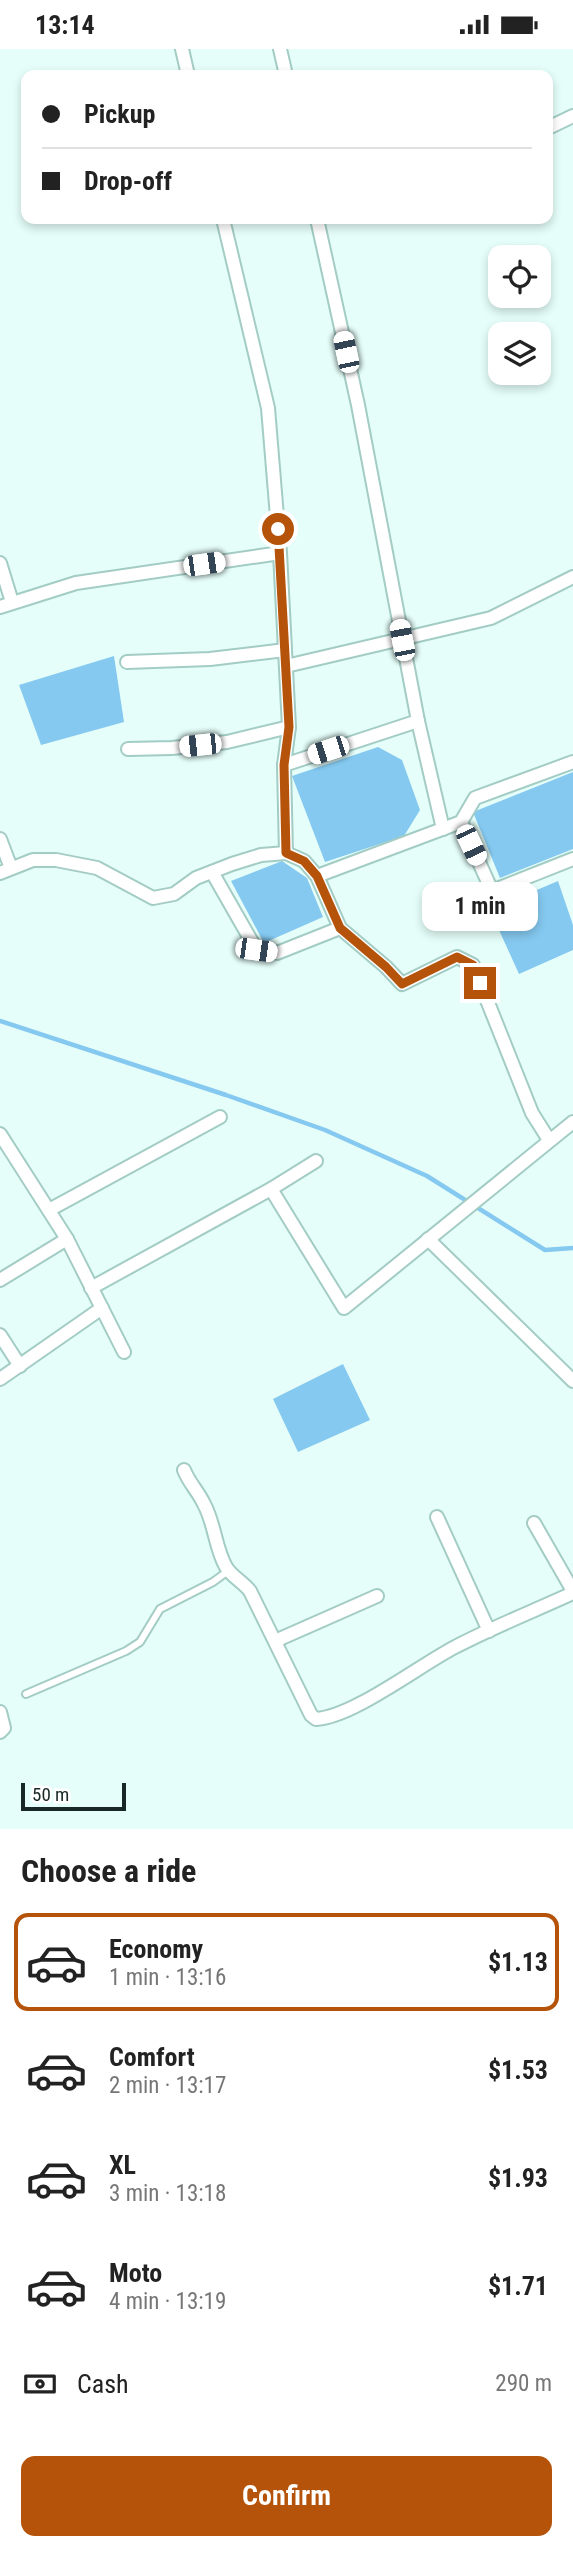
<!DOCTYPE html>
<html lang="en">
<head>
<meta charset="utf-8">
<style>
	body { margin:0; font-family:"Roboto Condensed",sans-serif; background:#f6f6f6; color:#222; height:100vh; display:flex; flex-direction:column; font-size:26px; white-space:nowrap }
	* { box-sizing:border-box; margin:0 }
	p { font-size:23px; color:#767676 }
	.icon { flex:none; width:38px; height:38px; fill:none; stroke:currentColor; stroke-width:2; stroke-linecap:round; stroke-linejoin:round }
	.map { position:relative; height:1780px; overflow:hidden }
	.side { display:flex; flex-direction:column; background:#fff; flex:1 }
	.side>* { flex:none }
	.banner { position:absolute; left:21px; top:21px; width:532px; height:154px; border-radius:14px; box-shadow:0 4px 10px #0003; display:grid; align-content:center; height:154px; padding:0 21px; background:#fff }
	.tools { position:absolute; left:488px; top:196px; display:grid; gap:14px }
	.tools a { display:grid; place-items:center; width:63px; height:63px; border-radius:14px; background:#fff; box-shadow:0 4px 10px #0003; font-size:35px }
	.scale { position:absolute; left:21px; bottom:18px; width:105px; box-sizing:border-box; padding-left:7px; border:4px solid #182825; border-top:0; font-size:19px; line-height:24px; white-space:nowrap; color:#182825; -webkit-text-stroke:5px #fff; paint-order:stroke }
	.end { position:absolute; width:32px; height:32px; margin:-16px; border:9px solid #b45309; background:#fff; box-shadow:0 0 0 4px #fff }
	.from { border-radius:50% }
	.bubble { position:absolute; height:49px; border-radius:14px; background:#fff; box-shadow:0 4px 10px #0003; font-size:23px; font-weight:700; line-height:49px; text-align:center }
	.car { position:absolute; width:21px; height:42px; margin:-21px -10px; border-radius:9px; box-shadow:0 0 5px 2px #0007; background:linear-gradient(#fff 24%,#345 0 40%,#fff 0 76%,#345 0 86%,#fff 0) }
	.banner b { display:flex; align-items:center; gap:24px; height:66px; font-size:26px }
	.banner b+b { border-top:2px solid #e0e0e0 }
	.banner i { width:18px; height:18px; background:#222 }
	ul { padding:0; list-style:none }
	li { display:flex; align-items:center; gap:21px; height:98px; margin:0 14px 10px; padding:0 7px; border:4px solid transparent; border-radius:14px }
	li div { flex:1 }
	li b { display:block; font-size:26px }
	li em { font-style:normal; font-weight:700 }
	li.active { border-color:#b45309 }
	li>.icon { width:63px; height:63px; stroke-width:1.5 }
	h2 { padding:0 21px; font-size:32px; line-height:84px }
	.pay { display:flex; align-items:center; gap:18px; height:77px; padding:0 21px; font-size:26px }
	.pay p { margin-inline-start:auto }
	.cta { display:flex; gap:14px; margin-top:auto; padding:14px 21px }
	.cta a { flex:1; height:80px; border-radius:14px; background:#b45309; color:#fff; font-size:28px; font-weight:700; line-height:80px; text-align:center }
	.status { display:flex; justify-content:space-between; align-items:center; height:49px; padding:0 35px; background:#fff; direction:ltr }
	.status svg { height:19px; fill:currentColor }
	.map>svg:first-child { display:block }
	.water { fill:#85c9f0 }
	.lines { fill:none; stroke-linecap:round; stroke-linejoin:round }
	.stream { stroke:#85c9f0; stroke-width:4.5 }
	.lane-casing { stroke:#a3ccc5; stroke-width:10 }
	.street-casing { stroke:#a3ccc5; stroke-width:16 }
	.lane { stroke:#fff; stroke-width:6 }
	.street { stroke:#fff; stroke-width:12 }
	.route { stroke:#b45309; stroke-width:9 }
</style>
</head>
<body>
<div class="status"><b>13:14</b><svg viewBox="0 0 49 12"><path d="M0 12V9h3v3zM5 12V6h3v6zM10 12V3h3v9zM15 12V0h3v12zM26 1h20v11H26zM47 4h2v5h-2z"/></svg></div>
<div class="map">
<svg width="573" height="1780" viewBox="0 0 573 1780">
	<rect width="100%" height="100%" fill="#e5fef9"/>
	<g class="water">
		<path d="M114,607L124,673L41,696L19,636Z"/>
		<path d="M378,698L402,711L420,761L404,787L325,813L292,727Z"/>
		<path d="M573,723V800L500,829L473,763Z"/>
		<path d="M282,812L307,829L323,868L264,894L231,832Z"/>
		<path d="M558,832L573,876V901L519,925L490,861Z"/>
		<path d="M343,1315L370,1371L298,1403L273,1350Z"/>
	</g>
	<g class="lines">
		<path class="stream" d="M0,972L226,1046L325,1081L427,1127L545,1201L573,1199"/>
		<g class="lane-casing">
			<path id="lane" d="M26,1645L126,1602L140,1593L160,1560L213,1533L228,1522"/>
		</g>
		<g class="street-casing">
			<g id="street">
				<path d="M182,0L188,26"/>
				<path d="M280,0L286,26"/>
				<path d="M548,79L573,67"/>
				<path d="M223,170L268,359L280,504L289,678L284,716L286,804"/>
				<path d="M317,170L358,356L418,672L443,780"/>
				<path d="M0,514L12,553"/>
				<path d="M0,558L76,534L280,504"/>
				<path d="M127,613L210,610L285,601"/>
				<path d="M286,617L491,569L573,528"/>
				<path d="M128,700L172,699L227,693L289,678"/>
				<path d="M284,716L418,672"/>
				<path d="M461,773L492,842L573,810"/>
				<path d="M0,790L11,819"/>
				<path d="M212,823L256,900L277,904L340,879"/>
				<path d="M0,824L33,811H56L97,819L153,849L174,845L196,829L232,815L261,806L286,804L304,812L317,827L340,879L386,918L402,935L457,908L473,916L532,1064L549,1091"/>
				<path d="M317,827L461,773L475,749L573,713"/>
				<path d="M0,1085L67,1190L124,1303"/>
				<path d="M271,1140L344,1259L573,1073"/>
				<path d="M49,1161L220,1068"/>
				<path d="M428,1190L573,1332"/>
				<path d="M0,1231L67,1190"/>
				<path d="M91,1239L271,1140L316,1112"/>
				<path d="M0,1286L20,1317"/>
				<path d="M0,1330L102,1259"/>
				<path d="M184,1421C189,1434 198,1442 204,1455C215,1475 215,1499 226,1518C231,1527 243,1533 250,1542L311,1666L316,1670C353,1668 420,1616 455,1598C493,1578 534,1562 573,1544"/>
				<path d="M437,1468L489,1582"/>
				<path d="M534,1474L573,1542"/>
				<path d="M275,1592L377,1547"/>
				<path d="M0,1663L4,1679L0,1683"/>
			</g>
		</g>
		<use href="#lane" class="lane"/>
		<use href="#street" class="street"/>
	</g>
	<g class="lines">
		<path class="route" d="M278,480L289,678L284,716L286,804L304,812L317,827L340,879L386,918L402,935L457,908L473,916L480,934"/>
	</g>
</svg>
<div class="tools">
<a><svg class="icon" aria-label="locate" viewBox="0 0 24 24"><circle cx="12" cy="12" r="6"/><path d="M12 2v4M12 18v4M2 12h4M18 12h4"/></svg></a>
<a><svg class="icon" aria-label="layers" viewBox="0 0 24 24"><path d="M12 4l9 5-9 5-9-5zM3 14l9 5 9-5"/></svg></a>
</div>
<div class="scale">50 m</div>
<i class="end from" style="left:278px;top:480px"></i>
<i class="end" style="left:480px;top:934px"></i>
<div class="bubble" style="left:422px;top:833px;width:116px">1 min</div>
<i class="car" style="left:346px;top:303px;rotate:348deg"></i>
<i class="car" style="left:204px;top:515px;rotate:82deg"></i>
<i class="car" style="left:402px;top:591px;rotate:349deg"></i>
<i class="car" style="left:200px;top:696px;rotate:264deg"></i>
<i class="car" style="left:328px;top:701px;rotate:252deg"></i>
<i class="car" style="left:471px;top:796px;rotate:155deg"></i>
<i class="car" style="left:256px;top:901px;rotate:98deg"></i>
<div class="banner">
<b><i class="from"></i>Pickup</b>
<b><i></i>Drop-off</b>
</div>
</div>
<section class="side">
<h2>Choose a ride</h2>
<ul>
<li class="active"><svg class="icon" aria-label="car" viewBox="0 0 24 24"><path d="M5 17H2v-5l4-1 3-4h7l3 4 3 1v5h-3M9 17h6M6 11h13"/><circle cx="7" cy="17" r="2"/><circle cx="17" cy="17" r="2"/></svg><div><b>Economy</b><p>1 min · 13:16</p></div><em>$1.13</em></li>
<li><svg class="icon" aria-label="car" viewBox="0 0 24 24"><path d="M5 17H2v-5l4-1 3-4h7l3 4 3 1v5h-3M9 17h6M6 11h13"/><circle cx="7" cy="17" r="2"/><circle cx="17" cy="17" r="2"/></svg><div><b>Comfort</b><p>2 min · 13:17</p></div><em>$1.53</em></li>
<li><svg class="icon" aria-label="car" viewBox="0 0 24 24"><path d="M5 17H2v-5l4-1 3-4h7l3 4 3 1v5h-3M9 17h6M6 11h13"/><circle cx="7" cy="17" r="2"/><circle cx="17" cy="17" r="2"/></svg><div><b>XL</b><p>3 min · 13:18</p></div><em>$1.93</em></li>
<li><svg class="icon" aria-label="car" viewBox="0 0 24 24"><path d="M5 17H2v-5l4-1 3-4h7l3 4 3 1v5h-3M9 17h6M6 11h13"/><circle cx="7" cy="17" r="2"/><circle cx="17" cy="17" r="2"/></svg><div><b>Moto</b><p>4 min · 13:19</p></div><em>$1.71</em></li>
</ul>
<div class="pay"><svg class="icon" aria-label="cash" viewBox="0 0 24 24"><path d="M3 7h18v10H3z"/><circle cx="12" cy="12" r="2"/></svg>Cash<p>290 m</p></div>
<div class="cta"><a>Confirm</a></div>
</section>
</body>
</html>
